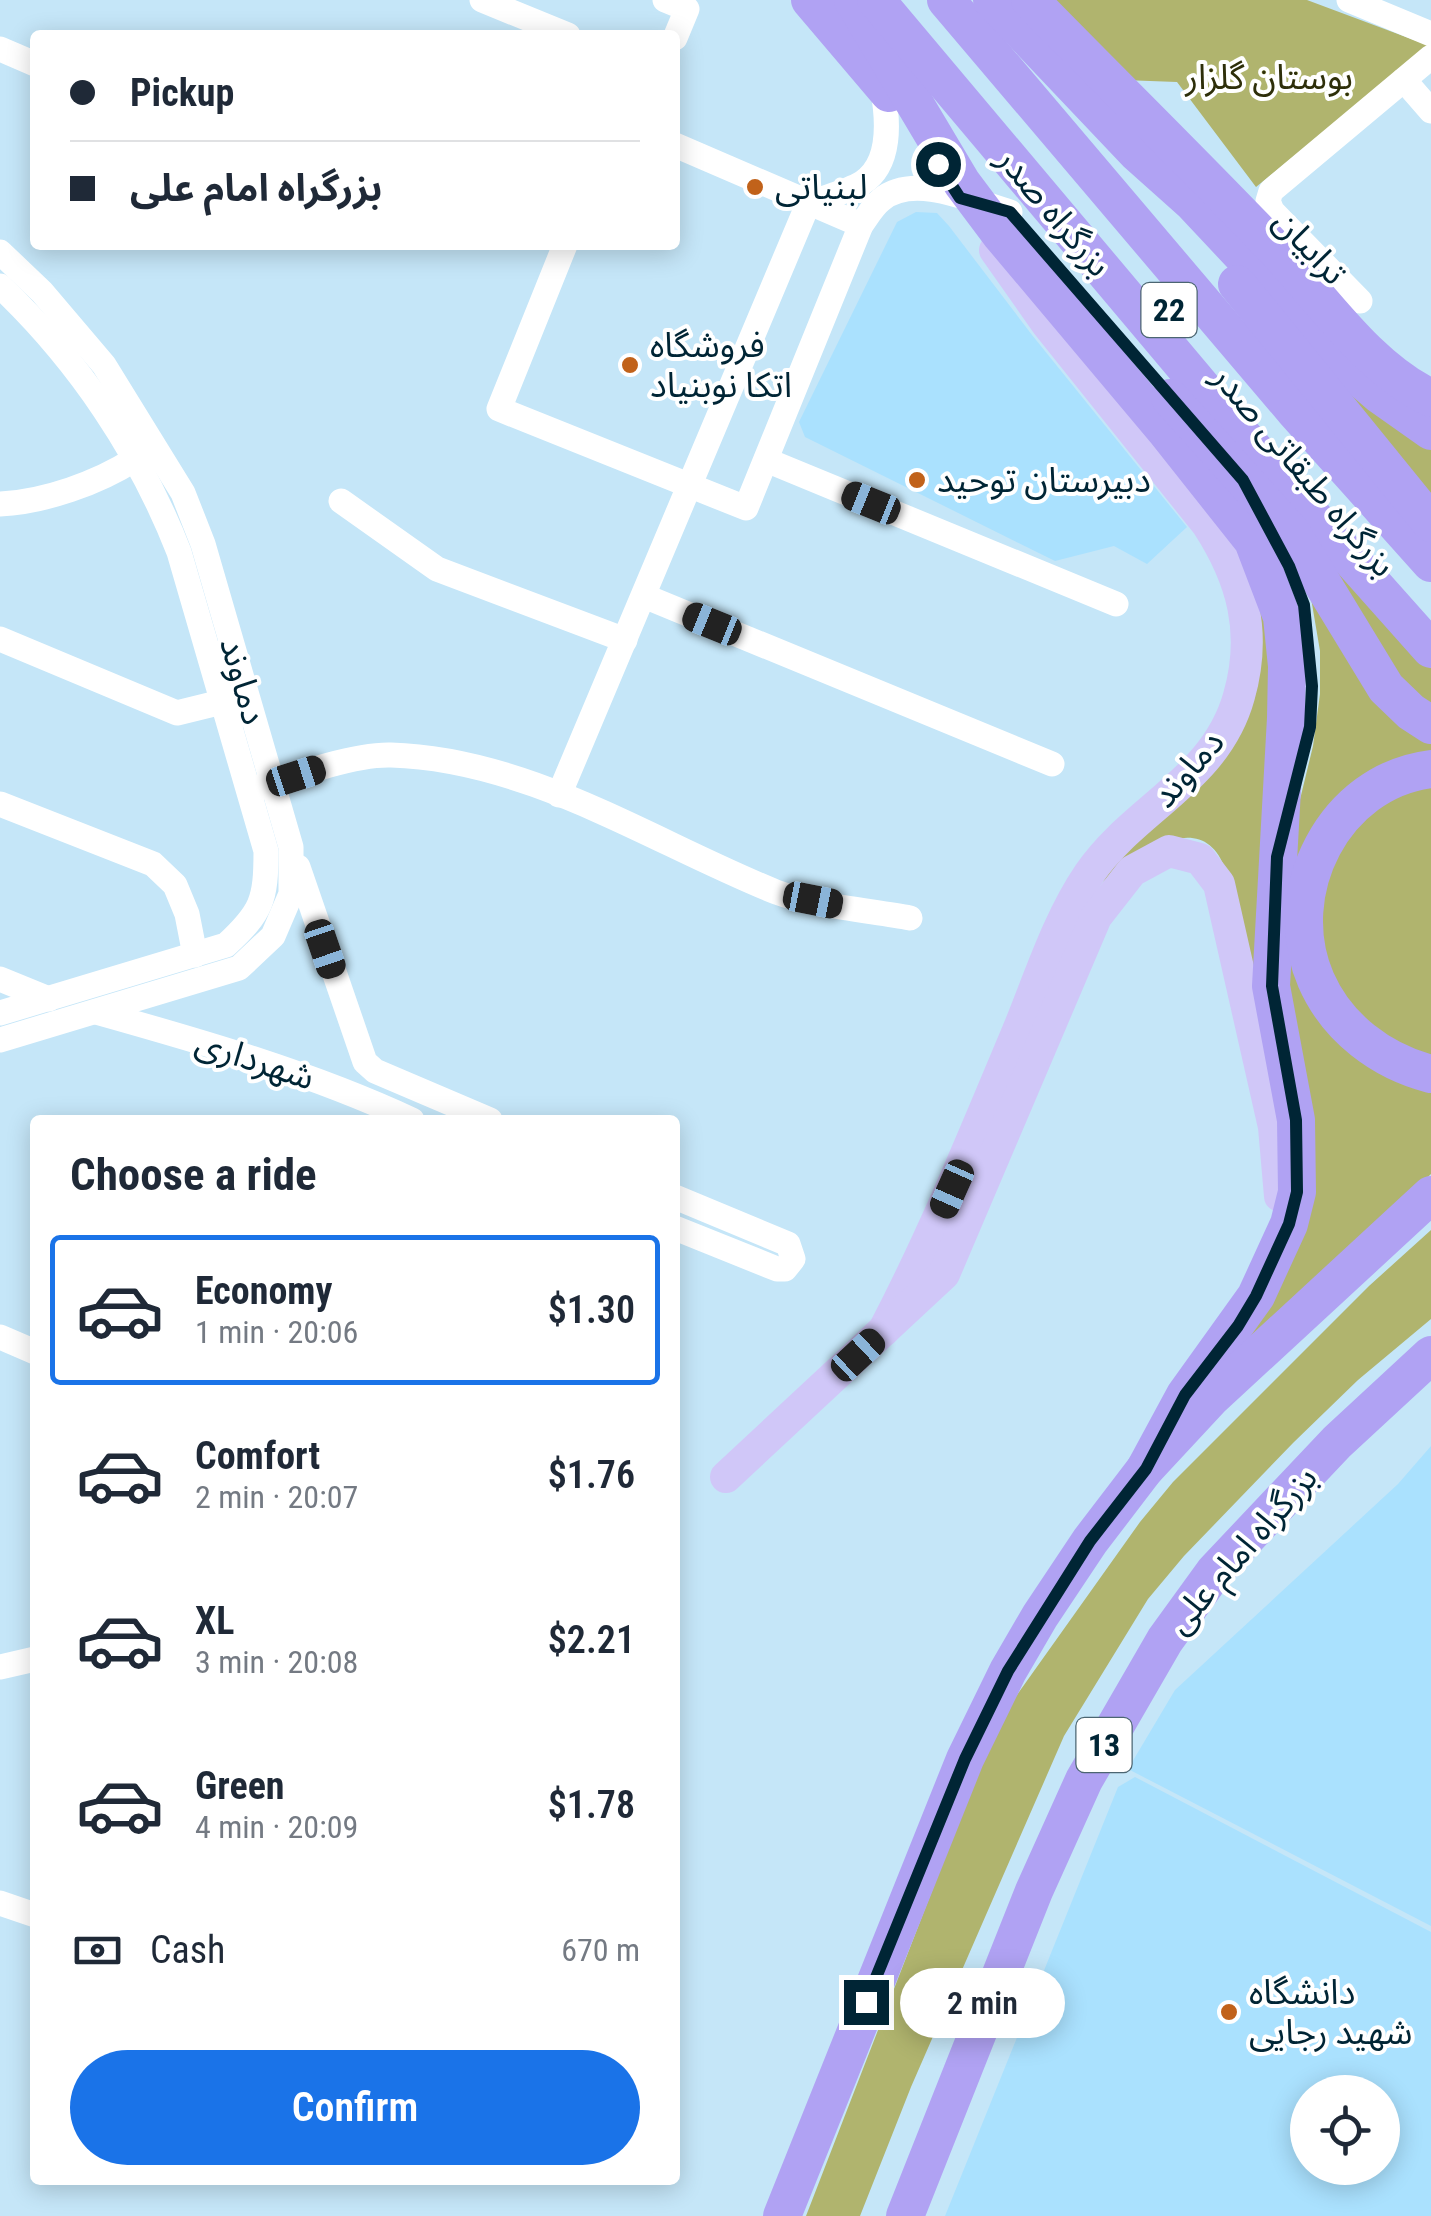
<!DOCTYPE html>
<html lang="en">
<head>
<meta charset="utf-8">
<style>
	body { margin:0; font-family:"Roboto Condensed","Noto Sans Arabic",sans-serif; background:#f6f6f7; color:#1f2937; height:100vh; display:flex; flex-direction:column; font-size:38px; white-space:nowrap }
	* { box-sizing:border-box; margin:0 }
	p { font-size:32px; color:#747a83 }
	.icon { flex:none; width:55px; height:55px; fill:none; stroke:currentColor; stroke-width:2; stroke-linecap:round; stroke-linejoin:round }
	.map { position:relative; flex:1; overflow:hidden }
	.panel { position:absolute; left:30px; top:1115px; width:650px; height:1070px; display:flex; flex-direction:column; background:#fff; border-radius:10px; box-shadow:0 5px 25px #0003 }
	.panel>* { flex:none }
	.hud { position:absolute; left:30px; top:30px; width:650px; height:220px; border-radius:10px; box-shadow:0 5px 25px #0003; display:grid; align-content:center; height:220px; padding:0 40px; background:#fff }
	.controls { position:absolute; left:1290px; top:2075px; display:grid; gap:20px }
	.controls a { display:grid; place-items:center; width:110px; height:110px; border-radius:50%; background:#fff; box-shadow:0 5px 25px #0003; font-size:50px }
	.end { position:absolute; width:45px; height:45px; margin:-22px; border:12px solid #002535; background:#fff; box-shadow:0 0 0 5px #fff }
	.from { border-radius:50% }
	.bubble { position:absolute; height:70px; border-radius:35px; background:#fff; box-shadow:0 5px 25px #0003; font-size:32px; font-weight:600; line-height:70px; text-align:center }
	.car { position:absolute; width:30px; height:60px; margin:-30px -15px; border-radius:12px; box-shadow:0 0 8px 2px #0007; background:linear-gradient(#222 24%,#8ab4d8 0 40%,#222 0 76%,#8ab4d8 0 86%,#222 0) }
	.hud b { display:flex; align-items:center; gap:35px; height:95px; font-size:38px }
	.hud b+b { border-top:2px solid #e0e1e3 }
	.hud i { width:25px; height:25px; background:#1f2937 }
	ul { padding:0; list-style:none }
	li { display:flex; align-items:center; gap:30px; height:150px; margin:0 20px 15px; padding:0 20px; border:5px solid transparent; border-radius:10px }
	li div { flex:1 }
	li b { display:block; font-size:38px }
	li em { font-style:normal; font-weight:600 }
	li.current { border-color:#1a73e8 }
	li>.icon { width:90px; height:90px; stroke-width:1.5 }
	h2 { padding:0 40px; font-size:45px; line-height:120px }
	.pay { display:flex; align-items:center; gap:25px; height:110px; padding:0 40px; font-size:38px }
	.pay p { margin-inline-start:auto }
	.cta { display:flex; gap:20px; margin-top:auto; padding:20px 40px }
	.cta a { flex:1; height:115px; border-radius:60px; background:#1a73e8; color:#fff; font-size:40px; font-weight:600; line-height:115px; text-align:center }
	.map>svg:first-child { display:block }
	.built { fill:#aae1fe; fill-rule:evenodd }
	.green { fill:#b0b46e }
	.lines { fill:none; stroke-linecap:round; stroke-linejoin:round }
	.minor { stroke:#fff; stroke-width:25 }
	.major { stroke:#d0c7f8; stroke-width:32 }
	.highway { stroke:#b0a2f3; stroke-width:38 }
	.route { stroke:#002535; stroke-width:12 }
	.poi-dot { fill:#c1621a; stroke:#fff; stroke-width:4 }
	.labels { text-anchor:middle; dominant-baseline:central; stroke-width:8; stroke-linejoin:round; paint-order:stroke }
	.shield { fill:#fff; stroke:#4c6672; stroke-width:2.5 }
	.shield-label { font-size:32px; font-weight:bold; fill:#002535 }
	.park-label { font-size:35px; fill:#2e2f0a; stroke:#fff }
	.poi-label { font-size:35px; fill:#002535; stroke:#fff; text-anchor:start }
	.street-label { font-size:35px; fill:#002535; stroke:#fff }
</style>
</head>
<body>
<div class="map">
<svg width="1431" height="2216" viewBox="0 0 1431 2216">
	<rect width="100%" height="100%" fill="#c5e6f8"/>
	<g class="built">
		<path d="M916,212L937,213L949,226L1032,335L1187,527L1147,564L1114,546L1055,561L805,437L799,422L897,222Z"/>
		<path d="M1431,1446V1926L1128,1769L1175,1690L1398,1484Z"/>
		<path d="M1135,1777L1431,1932V2216H945L1118,1787ZM1382,2092V2168H1308V2092Z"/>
	</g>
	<g class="green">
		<path d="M1051,0H1307L1430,46L1256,187L1177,82L1123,80Z"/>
		<path d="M1284,309L1431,440V508Z"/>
		<path d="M1299,525L1431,663V716L1413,705Z"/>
		<path d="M1311,598L1431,735V761L1334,813L1304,971L1431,1083V1174L1190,1401L1289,1261L1291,1027L1283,919L1287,853L1313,746L1320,694V651Z"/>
		<path d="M1269,602L1271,1031L1226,871C1200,795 1120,869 1086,895L1184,793L1255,620Z"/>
		<path d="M1431,781V1065L1408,1059L1327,984L1314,900L1359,811Z"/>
		<path d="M1431,1230V1319L1358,1380L1294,1442L1184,1556L1148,1599L1064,1736L911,2087L860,2216H806L997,1723L1140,1522L1173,1482L1369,1286Z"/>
	</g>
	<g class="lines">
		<g class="minor">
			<path d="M482,0L568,35"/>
			<path d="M665,0L687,9L675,38"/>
			<path d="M1349,0L1431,34"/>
			<path d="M0,49L35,64"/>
			<path d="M1404,80L1431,111"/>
			<path d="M675,145L861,225"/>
			<path d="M565,245L499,409L746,508L861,225C867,217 873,206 881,200C914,172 975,202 1010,212"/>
			<path d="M0,252L42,292L104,365L183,493L203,544L291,847V894L273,936L239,968L0,1040"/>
			<path d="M0,286C78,360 140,452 179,552L266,851C266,900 262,912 226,945L0,1013"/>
			<path d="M1360,301L1272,211L1268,201L1271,191L1431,57"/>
			<path d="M766,460L1116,604"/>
			<path d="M341,501L437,569L625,640"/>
			<path d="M0,504C44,502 98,483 135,459"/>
			<path d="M644,596L1052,764"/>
			<path d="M0,639L177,713L238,698"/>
			<path d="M259,788C296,775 353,754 391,755C529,759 652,842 776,892C810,905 872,911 910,918"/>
			<path d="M559,795L808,204C825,197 847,192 862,183C892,164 888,120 883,91"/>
			<path d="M0,804L153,864L175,885L187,914L195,955"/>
			<path d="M298,867L365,1062L375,1071L490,1120"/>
			<path d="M0,979L49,999"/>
			<path d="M96,1012C203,1042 311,1073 412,1120"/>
			<path d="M675,1197L788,1244L793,1259L785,1269H777L675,1228"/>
			<path d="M0,1337L35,1352"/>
			<path d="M0,1667L35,1659"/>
			<path d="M0,1903L35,1915"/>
		</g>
		<g class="major">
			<path d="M884,1330C934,1234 975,1133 1017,1033C1039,980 1057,921 1089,874C1134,808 1216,780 1239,696C1257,633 1243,579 1207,524L1047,324L995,250"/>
			<path d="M726,1477L944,1274L1096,917L1132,871L1169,851L1200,859L1219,884L1274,1127L1280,1196"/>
		</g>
		<g class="highway">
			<path d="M810,0L889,93"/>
			<path d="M853,0L962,183L1001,235L1165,430L1253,541L1282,617L1287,666L1286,718L1271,986L1296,1120L1297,1192L1289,1224L1256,1296L1185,1395L1145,1469"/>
			<path d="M876,0L1275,474L1431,649"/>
			<path d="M946,0L1294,410L1431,563"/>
			<path d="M992,0L1136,152L1192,202L1344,364L1380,395L1431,431"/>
			<path d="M1030,0C1112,84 1196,166 1277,251C1324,301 1367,367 1431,398"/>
			<path d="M1237,284L1431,523"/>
			<path d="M1170,398L1291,532L1386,688L1411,712L1431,725"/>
			<path d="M1431,769C1334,781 1278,892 1316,980C1337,1028 1381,1061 1431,1074"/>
			<path d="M782,2216L965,1759L1008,1671L1040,1616L1090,1541L1145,1469L1211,1398L1431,1195"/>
			<path d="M905,2216L1034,1891L1084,1780L1165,1640L1215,1571L1337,1442L1431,1355"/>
		</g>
	</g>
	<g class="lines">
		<path class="route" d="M866,2002L965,1759L1008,1671L1090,1541L1146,1469L1185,1395L1238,1326L1256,1296L1289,1224L1297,1192L1296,1120L1272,986L1277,857L1310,727L1312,686L1304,605L1289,566L1243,480L1010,212L960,198L938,164"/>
	</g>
	<g class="poi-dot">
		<circle cx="755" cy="187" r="10"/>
		<circle cx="630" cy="365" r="10"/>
		<circle cx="917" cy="480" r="10"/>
		<circle cx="1229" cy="2012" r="10"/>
	</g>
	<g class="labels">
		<g class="shield">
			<rect x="1141.5" y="283" width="55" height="54" rx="8"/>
			<rect x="1076.5" y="1718" width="55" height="54" rx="8"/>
		</g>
		<g class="shield-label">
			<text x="1169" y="310">22</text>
			<text x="1104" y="1745">13</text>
		</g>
		<g class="park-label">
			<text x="1269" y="77">بوستان گلزار</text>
		</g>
		<g class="poi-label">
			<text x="775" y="187">لبنیاتی</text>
			<text x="650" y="345">فروشگاه<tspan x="650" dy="40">اتکا نوبنیاد</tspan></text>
			<text x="937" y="480">دبیرستان توحید</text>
			<text x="1249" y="1992">دانشگاه<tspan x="1249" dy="40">شهید رجایی</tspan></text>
		</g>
		<g class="street-label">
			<text transform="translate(1054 212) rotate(50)">بزرگراه صدر</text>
			<text transform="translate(1310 247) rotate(47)">ترابیان</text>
			<text transform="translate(1304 471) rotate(50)">بزرگراه طبقاتی صدر</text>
			<text transform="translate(243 681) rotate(74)">دماوند</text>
			<text transform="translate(1188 769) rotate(-49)">دماوند</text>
			<text transform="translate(255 1060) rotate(18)">شهرداری</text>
			<text transform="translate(1242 1550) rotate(-49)">بزرگراه امام علی</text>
		</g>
	</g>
</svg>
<div class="controls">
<a><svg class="icon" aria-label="locate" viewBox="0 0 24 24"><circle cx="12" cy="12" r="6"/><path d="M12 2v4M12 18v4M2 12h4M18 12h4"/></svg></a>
</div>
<i class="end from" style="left:938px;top:164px"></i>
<i class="end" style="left:866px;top:2002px"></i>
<div class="bubble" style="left:900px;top:1968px;width:165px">2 min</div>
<i class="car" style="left:871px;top:503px;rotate:292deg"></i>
<i class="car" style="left:712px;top:624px;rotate:292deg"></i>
<i class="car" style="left:296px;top:776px;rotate:72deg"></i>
<i class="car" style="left:813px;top:900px;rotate:101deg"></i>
<i class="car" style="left:325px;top:949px;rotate:161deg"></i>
<i class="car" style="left:952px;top:1189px;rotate:204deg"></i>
<i class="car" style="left:858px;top:1355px;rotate:47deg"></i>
<div class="hud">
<b><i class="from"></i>Pickup</b>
<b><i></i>بزرگراه امام علی</b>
</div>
<section class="panel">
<h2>Choose a ride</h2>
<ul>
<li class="current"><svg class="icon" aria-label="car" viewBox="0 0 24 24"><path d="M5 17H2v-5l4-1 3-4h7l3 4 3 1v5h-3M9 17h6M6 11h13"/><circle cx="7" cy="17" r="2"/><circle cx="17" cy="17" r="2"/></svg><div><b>Economy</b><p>1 min · 20:06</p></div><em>$1.30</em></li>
<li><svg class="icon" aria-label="car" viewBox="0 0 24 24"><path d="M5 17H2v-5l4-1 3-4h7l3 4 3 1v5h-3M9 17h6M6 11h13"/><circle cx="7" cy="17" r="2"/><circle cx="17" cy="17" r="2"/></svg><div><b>Comfort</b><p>2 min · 20:07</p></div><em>$1.76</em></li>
<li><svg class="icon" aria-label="car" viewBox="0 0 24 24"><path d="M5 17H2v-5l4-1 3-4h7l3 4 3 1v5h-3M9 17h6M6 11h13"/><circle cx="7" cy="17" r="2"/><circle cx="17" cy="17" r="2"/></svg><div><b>XL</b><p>3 min · 20:08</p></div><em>$2.21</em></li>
<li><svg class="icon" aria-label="car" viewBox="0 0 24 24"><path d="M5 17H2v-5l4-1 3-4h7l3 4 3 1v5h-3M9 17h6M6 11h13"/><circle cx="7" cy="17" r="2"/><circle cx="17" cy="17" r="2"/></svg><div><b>Green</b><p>4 min · 20:09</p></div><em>$1.78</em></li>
</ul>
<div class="pay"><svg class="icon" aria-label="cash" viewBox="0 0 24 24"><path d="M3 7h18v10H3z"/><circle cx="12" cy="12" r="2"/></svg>Cash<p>670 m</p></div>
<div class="cta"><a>Confirm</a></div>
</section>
</div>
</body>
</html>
